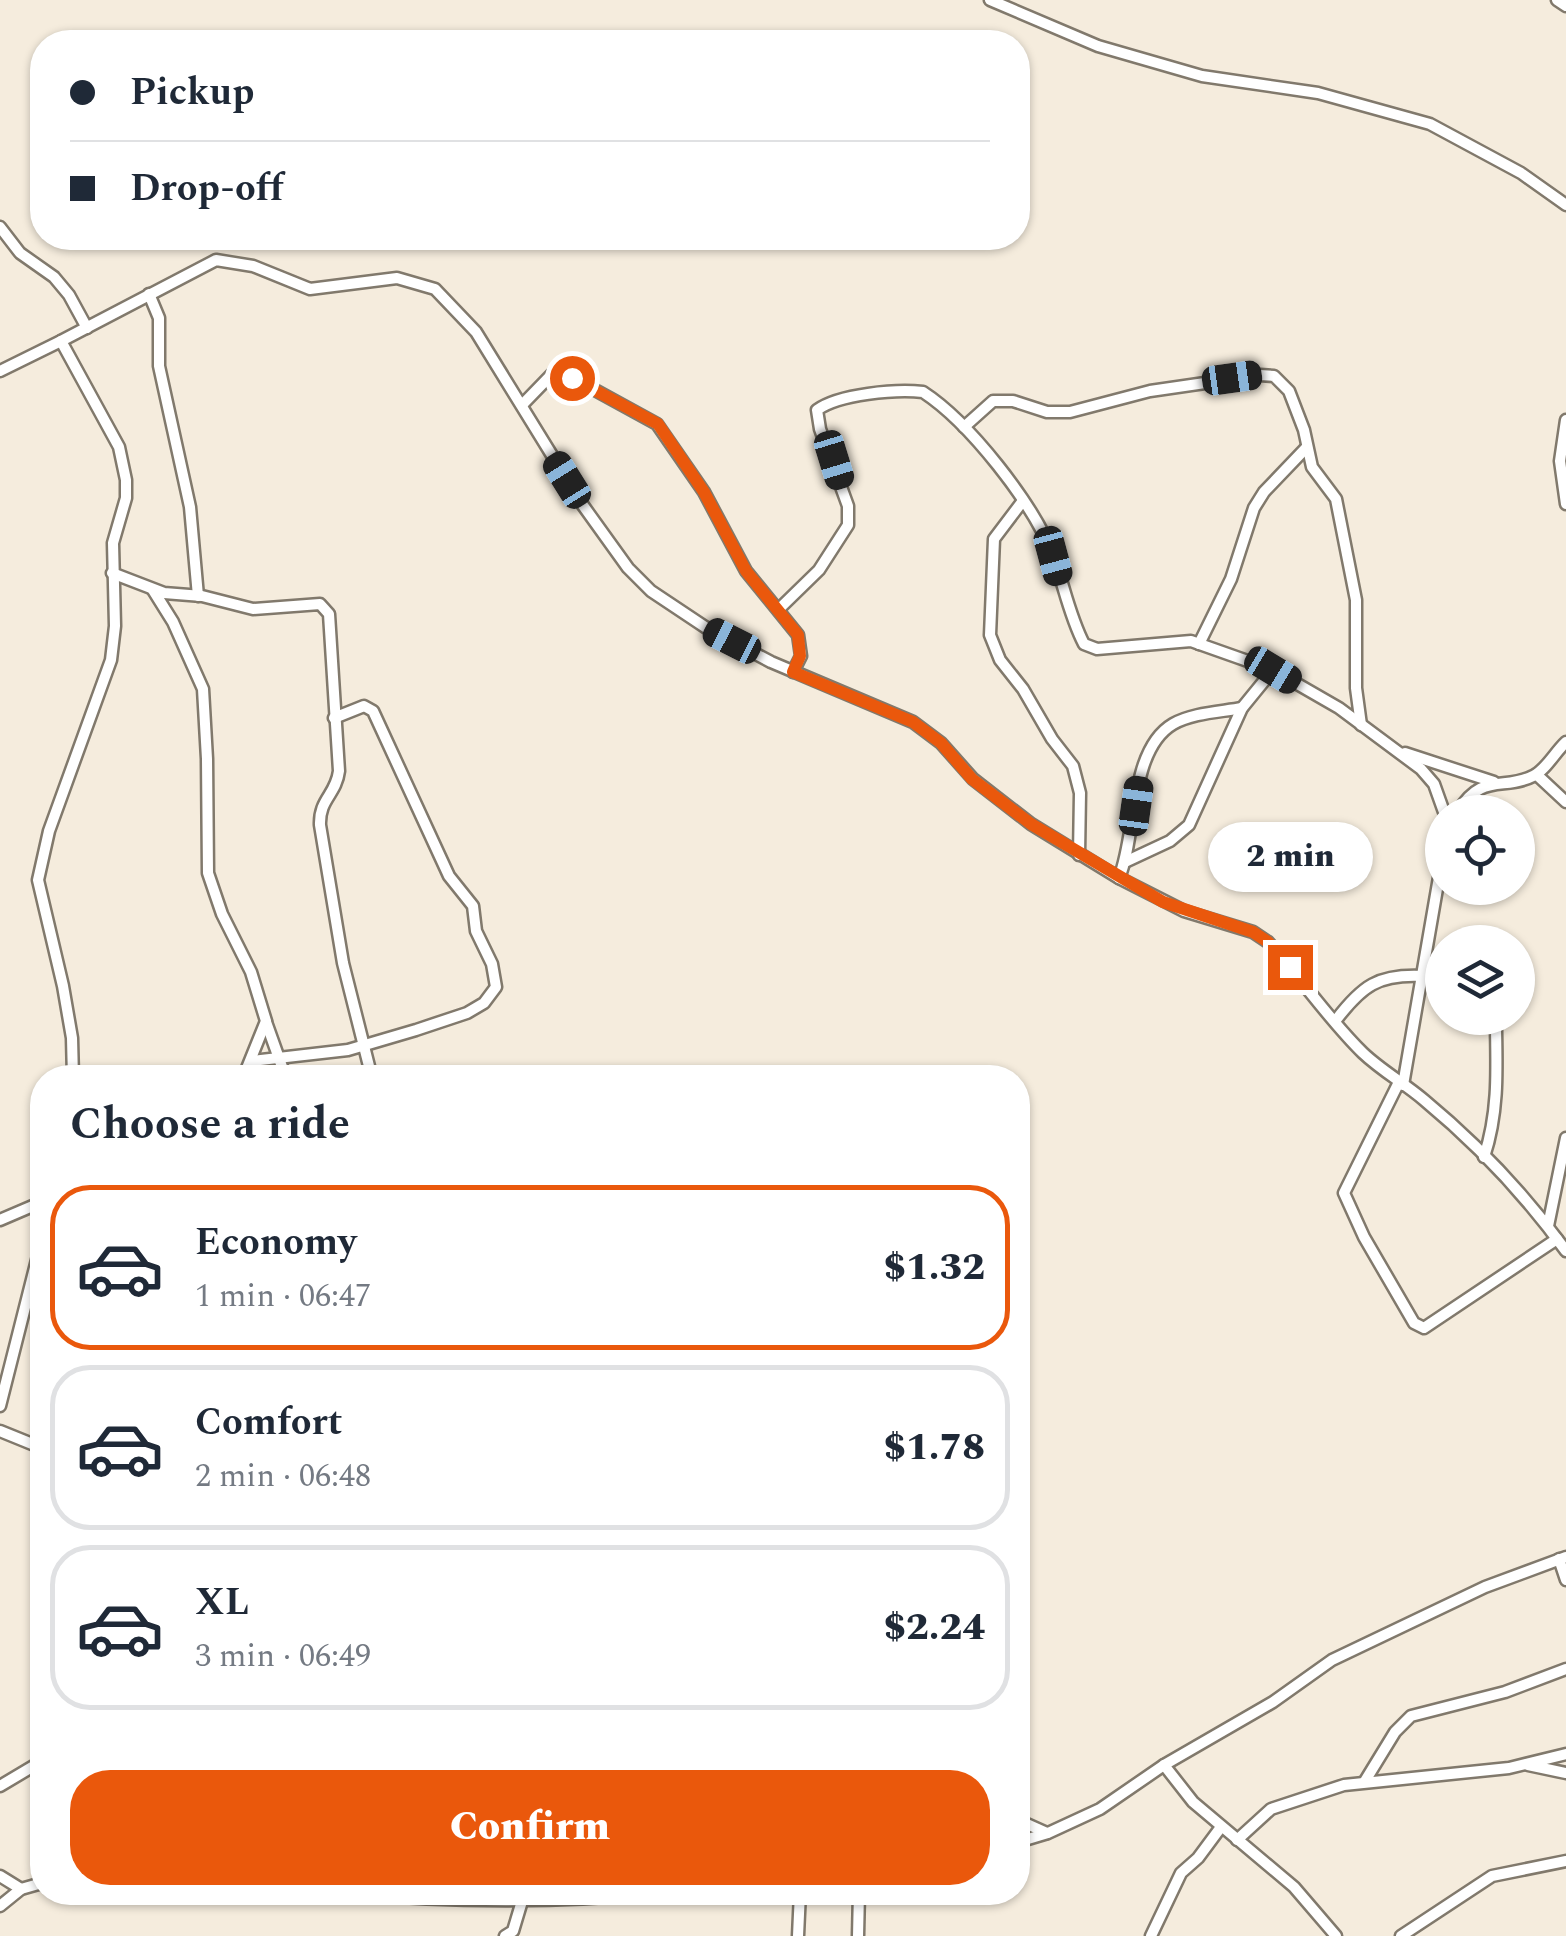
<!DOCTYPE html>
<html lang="en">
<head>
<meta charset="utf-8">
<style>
	body { margin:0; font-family:Spectral,serif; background:#f6f6f7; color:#1f2937; height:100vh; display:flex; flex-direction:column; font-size:38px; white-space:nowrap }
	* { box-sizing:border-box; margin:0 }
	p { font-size:32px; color:#747a83 }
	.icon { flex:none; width:55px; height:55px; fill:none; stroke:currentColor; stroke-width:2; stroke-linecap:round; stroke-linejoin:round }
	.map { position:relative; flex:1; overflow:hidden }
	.side { position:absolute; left:30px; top:1065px; width:1000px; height:840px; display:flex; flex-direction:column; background:#fff; border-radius:40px; box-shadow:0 2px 8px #0004 }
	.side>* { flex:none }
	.guide { position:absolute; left:30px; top:30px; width:1000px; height:220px; border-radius:40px; box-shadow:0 2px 8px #0004; display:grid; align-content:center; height:220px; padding:0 40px; background:#fff }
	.buttons { position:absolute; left:1425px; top:795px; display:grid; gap:20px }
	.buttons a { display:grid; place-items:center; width:110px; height:110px; border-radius:50%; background:#fff; box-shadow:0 2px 8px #0004; font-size:50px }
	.end { position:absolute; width:45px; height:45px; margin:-22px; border:12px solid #ea580c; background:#fff; box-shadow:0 0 0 5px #fff }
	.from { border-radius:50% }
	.bubble { position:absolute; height:70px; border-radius:35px; background:#fff; box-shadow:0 2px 8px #0004; font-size:32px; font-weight:800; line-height:70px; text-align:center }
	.car { position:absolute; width:30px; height:60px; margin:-30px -15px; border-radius:12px; box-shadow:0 0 8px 2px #0007; background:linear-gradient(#222 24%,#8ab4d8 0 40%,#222 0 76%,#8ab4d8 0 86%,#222 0) }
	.guide b { display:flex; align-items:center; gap:35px; height:95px; font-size:38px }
	.guide b+b { border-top:2px solid #e0e1e3 }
	.guide i { width:25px; height:25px; background:#1f2937 }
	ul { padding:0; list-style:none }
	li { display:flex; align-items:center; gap:30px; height:165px; margin:0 20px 15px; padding:0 20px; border:5px solid #e0e1e3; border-radius:40px }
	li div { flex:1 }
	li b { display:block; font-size:38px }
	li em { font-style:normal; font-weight:800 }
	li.selected { border-color:#ea580c }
	li>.icon { width:90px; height:90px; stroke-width:1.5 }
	h2 { padding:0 40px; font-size:45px; line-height:120px }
	.action { display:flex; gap:20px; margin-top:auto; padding:20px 40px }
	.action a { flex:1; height:115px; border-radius:40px; background:#ea580c; color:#fff; font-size:40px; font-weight:800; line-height:115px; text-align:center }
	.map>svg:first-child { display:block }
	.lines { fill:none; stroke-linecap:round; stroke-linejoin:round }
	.minor-casing { stroke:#81796c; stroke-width:15 }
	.minor { stroke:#fff; stroke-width:10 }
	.route { stroke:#ea580c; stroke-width:12 }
</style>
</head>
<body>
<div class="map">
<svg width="1566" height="1936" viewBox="0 0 1566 1936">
	<rect width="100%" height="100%" fill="#f5ecdd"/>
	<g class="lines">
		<g class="minor-casing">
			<g id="minor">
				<path d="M990,0L1098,46L1202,76L1318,93L1430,124L1521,173L1566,205"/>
				<path d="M1557,0L1566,6"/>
				<path d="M0,227L20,253L54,277L69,295L87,328"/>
				<path d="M149,294L159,318V366L190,507L198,596"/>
				<path d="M0,371L61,341"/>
				<path d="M522,405L554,372H562L657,424L704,492L746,571L798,635L801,656L793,672"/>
				<path d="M1566,420L1560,461L1566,504"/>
				<path d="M964,427L993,401H1013L1047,412H1070L1150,391L1260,375L1274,376L1289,391L1304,430L1312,467L1336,499L1356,600V688L1361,725"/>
				<path d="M1022,502L994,539L990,635L1000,660L1023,689L1052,739L1073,766L1080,793L1079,855"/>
				<path d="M112,573L164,593L202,596L253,609L320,604L329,614L339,771C336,795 319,799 320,825L343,963L372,1078"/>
				<path d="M153,590L173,622L203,689L207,759L208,873L222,914L251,972L266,1021L243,1078"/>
				<path d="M779,609L819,570L848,525V506L820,429L817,410C839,394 896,389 923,392C969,422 1033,503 1053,555C1064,585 1069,615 1084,644L1097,649L1191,641L1273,670L1339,708L1421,769L1434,784L1444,812"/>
				<path d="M1199,644L1231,579L1254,508L1264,492L1307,447"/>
				<path d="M1405,753L1494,782"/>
				<path d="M1537,775L1566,802"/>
				<path d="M1458,812C1481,772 1504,791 1533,776C1546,770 1555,752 1566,742"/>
				<path d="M1125,862L1170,841L1189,825L1242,708L1273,670"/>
				<path d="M1119,878C1137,834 1129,750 1173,724C1192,713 1220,712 1242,708"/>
				<path d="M1336,1020C1362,986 1378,974 1422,976"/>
				<path d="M266,1022L286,1078"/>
				<path d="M252,1061L348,1050L416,1030L467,1013L484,1003L496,987L492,964L476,931L473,906L449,876L373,711L364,706L334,718"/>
				<path d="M73,1078L72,1038L63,986L38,880L49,831L111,660L115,626L113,543L126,498V480L119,447L61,341L216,260L253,266L310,289L397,278L435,289L476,332L582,504L628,568L651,591L705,627L771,662L913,722L941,743L973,779L1031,824L1119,878L1184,911L1253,932L1268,942C1301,978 1329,1020 1363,1053C1382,1071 1404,1083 1424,1100C1476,1143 1526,1196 1566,1251"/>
				<path d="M1399,1082L1344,1193L1364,1237L1414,1323L1424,1328L1557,1239"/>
				<path d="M1403,1085L1442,860"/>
				<path d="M1484,1157C1498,1115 1497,1074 1496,1030"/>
				<path d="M0,1220L42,1202"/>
				<path d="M1548,1226L1566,1138"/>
				<path d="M0,1406L42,1240"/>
				<path d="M0,1431L42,1448"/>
				<path d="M1559,1559L1566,1580"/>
				<path d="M1164,1765L1193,1802L1294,1887L1336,1936"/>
				<path d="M1528,1765L1566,1773"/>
				<path d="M1365,1781L1395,1732L1411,1716L1505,1692L1566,1669"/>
				<path d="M0,1786L42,1761"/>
				<path d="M1018,1820L1047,1833"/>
				<path d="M1237,1840L1271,1809L1344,1785L1509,1768L1566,1754"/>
				<path d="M1018,1842L1048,1833L1100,1809L1164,1765L1273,1702L1332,1660L1485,1587L1566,1557"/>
				<path d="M0,1876L21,1889"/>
				<path d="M331,1892C443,1902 554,1904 666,1892"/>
				<path d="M0,1906L21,1889L42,1883"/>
				<path d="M505,1936L513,1931L522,1901"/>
				<path d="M798,1936L800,1892"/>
				<path d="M858,1936L859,1892"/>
				<path d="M1151,1936L1181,1873L1198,1858L1221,1827"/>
				<path d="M1401,1936L1492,1876L1566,1861"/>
			</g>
		</g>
		<use href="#minor" class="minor"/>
	</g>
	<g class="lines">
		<path class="route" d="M572,378L658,424L704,492L746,571L798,635L800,656L793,672L913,722L941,743L972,779L1031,824L1163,902L1253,932L1268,942L1290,967"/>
	</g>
</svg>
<div class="buttons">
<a><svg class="icon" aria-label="locate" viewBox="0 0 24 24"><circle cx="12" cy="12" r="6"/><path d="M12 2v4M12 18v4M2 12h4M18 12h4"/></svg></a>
<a><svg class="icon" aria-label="layers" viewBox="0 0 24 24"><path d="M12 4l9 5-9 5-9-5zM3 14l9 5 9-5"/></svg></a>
</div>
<i class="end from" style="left:572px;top:378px"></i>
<i class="end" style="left:1290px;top:967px"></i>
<div class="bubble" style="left:1208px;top:822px;width:165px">2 min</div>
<i class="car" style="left:1232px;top:378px;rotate:82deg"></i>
<i class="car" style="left:834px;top:460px;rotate:163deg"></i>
<i class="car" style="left:567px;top:480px;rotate:328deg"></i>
<i class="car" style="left:1053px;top:556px;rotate:165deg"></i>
<i class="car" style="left:732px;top:641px;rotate:297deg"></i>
<i class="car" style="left:1273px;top:670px;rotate:121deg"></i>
<i class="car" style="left:1136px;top:806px;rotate:8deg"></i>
<div class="guide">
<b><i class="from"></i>Pickup</b>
<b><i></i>Drop-off</b>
</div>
<section class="side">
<h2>Choose a ride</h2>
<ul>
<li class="selected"><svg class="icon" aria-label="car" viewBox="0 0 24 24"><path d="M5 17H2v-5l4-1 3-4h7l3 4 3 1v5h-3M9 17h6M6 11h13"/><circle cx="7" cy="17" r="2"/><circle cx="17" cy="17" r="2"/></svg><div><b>Economy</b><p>1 min · 06:47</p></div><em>$1.32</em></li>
<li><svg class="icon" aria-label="car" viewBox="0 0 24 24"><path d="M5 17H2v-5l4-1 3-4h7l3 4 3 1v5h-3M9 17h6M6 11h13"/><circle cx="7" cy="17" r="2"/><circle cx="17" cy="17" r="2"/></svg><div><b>Comfort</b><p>2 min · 06:48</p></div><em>$1.78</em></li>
<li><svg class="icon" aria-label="car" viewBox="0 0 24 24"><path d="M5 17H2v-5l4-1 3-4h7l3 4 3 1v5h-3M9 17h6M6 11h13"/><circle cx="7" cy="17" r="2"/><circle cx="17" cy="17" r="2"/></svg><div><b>XL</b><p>3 min · 06:49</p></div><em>$2.24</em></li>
</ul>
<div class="action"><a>Confirm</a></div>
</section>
</div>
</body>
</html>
